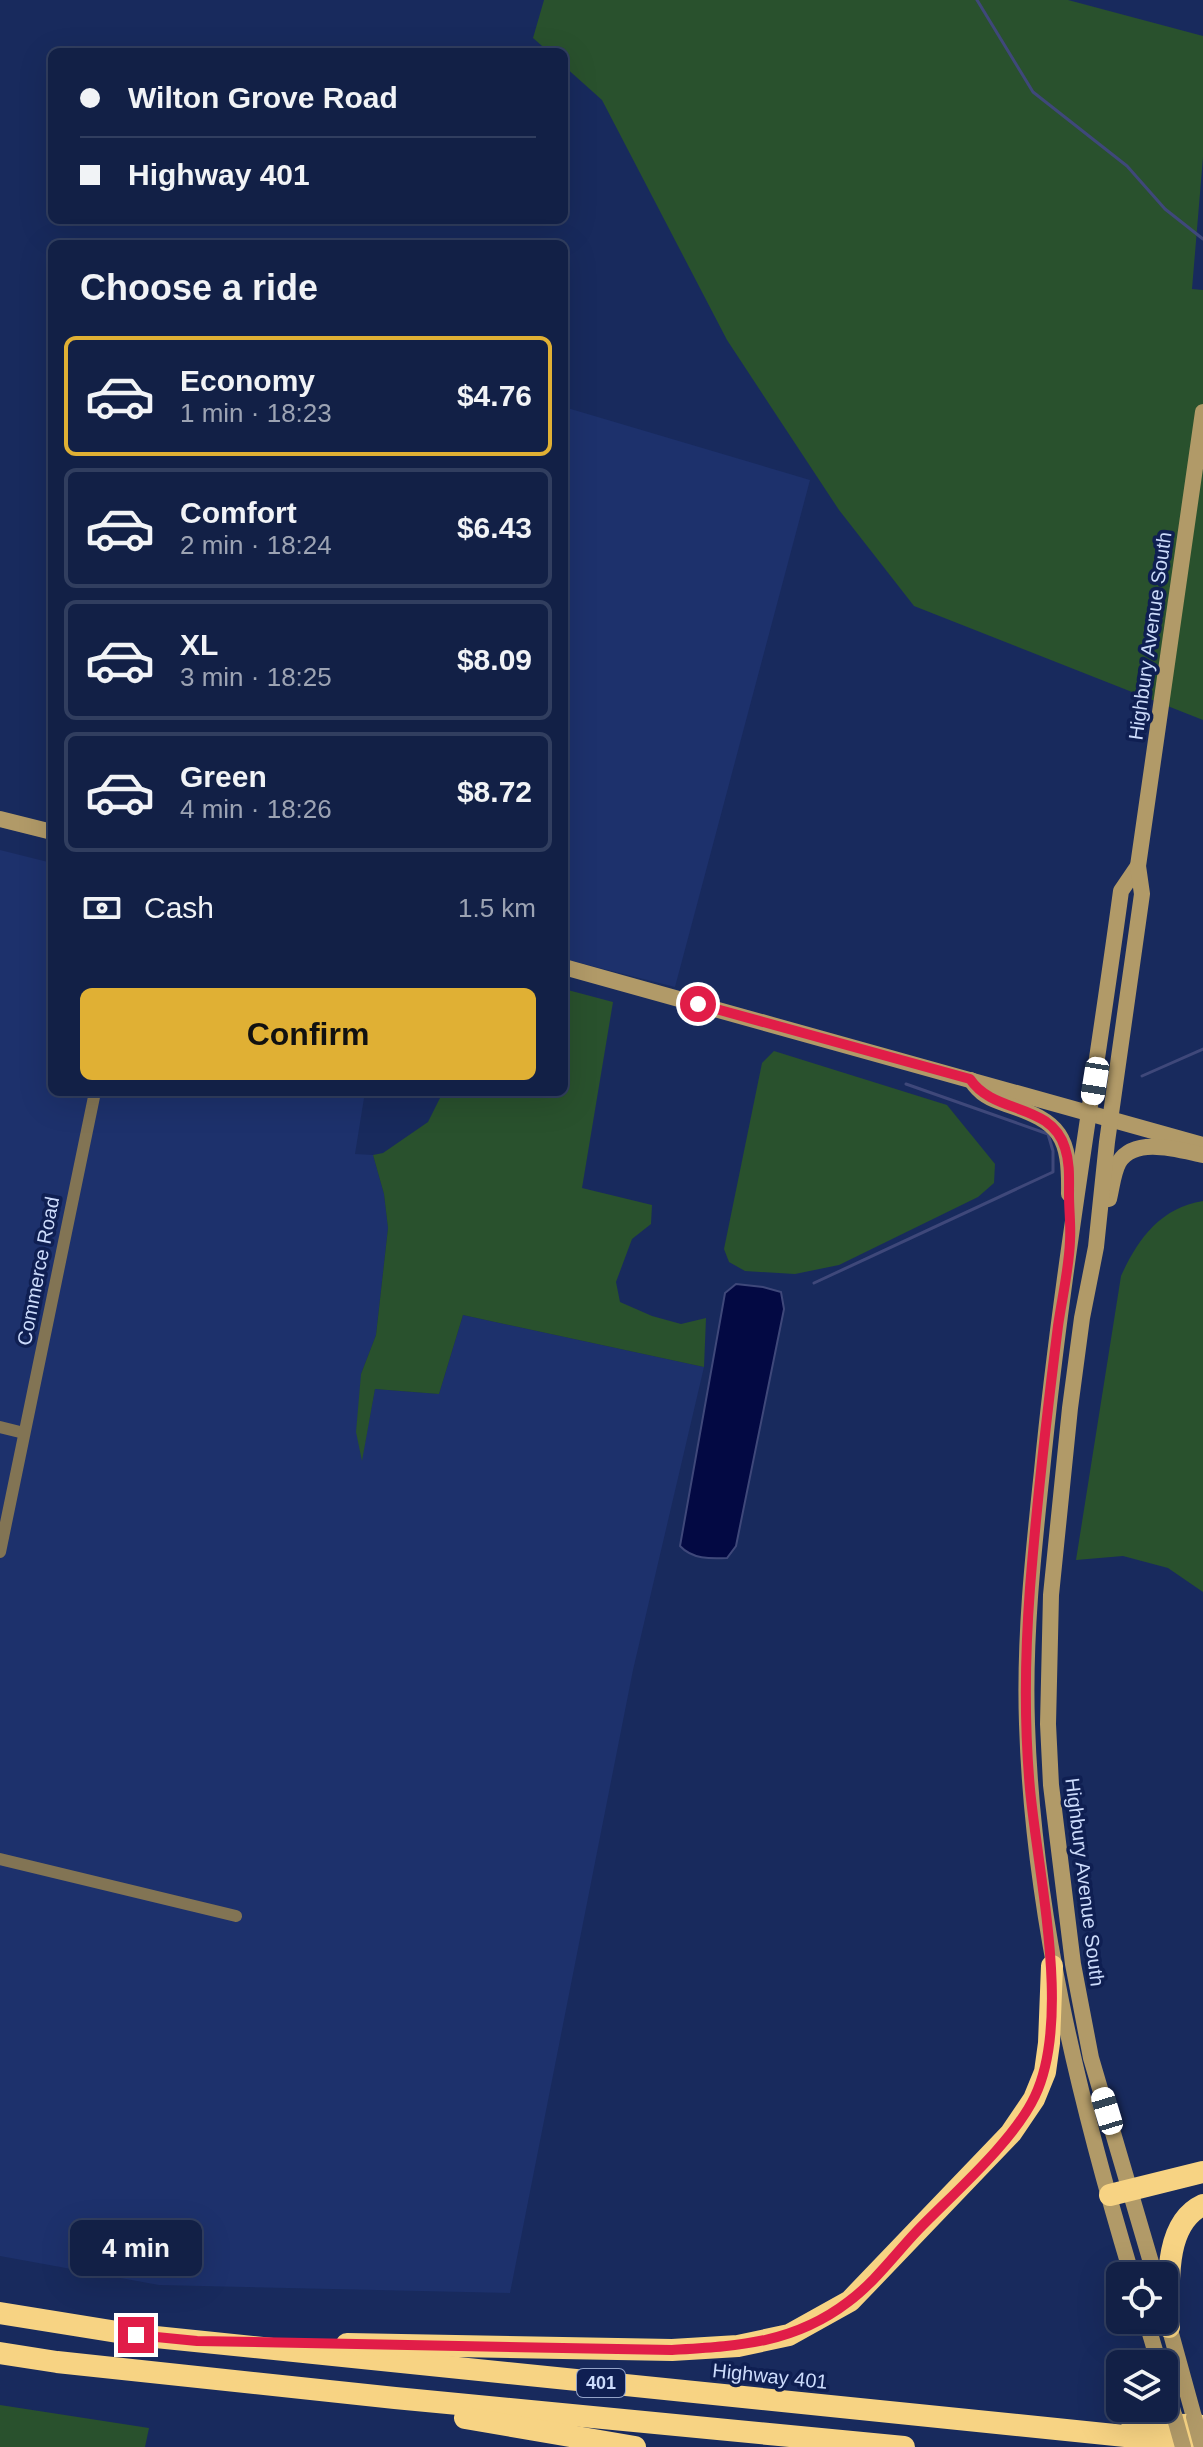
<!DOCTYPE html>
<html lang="en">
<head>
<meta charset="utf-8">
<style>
	body { margin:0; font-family:Helvetica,sans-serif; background:#1b284d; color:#f1f3f6; height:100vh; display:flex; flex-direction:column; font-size:30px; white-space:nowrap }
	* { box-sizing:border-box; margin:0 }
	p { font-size:26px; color:#9ca3b3 }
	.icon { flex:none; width:44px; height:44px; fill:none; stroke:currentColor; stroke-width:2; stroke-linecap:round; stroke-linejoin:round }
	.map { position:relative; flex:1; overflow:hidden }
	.sheet { position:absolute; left:48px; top:240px; width:520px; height:856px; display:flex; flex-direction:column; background:#122046; border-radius:12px; box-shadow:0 8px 32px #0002,0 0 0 2px #313e5f }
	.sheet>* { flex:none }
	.top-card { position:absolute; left:48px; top:48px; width:520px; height:176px; border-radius:12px; box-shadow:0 8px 32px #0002,0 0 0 2px #313e5f; display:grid; align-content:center; height:176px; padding:0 32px; background:#122046 }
	.tools { position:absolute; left:1106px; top:2262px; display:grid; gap:16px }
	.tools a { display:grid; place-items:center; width:72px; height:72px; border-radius:12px; background:#122046; box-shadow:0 8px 32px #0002,0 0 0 2px #313e5f; font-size:40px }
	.end { position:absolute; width:36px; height:36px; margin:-18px; border:10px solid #e11d48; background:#fff; box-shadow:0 0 0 4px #fff }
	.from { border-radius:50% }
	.bubble { position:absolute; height:56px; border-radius:12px; background:#122046; box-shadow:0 8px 32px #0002,0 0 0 2px #313e5f; font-size:26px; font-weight:700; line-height:56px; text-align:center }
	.car { position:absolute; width:24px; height:48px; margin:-24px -12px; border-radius:10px; box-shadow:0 0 6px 2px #0007; background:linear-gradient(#fff 24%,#345 0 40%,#fff 0 76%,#345 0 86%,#fff 0) }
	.top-card b { display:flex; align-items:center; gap:28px; height:76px; font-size:30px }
	.top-card b+b { border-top:2px solid #313e5f }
	.top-card i { width:20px; height:20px; background:#f1f3f6 }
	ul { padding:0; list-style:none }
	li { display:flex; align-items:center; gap:24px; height:120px; margin:0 16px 12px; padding:0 16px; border:4px solid #313e5f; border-radius:12px }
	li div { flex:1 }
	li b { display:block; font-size:30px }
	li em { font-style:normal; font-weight:700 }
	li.current { border-color:#e0b034 }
	li>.icon { width:72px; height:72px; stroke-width:1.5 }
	h2 { padding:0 32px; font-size:36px; line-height:96px }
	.pay { display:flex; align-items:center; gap:20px; height:88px; padding:0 32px; font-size:30px }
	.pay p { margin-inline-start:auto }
	.cta { display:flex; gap:16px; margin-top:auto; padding:16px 32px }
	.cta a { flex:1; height:92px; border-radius:12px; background:#e0b034; color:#111; font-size:32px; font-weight:700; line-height:92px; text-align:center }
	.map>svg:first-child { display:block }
	.built { fill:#1d316c }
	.green { fill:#29512d }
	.water { fill:#030943; stroke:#3f487a; stroke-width:2 }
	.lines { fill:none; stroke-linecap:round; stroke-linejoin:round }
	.stream { stroke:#3f487a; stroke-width:3 }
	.minor { stroke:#827454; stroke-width:12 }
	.secondary { stroke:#b19a68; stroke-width:16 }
	.motorway { stroke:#f7d383; stroke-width:22 }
	.secondary-bridge { stroke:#b19a68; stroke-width:16 }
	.route { stroke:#e11d48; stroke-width:10 }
	.labels { text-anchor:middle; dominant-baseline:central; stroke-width:7; stroke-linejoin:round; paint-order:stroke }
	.shield { fill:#0f1f52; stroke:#93a3c8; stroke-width:2 }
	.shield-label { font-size:18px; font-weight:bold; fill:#ccdbfb }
	.street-label { font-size:20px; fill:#ccdbfb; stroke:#0f1f52 }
</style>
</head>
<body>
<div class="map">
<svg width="1203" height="2447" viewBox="0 0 1203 2447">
	<rect width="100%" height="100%" fill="#182a5d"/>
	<g class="built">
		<path d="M564,407L810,480L675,987L564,959Z"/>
		<path d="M0,850L52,863V1092H365L355,1154L373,1155L384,1194L388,1228L376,1335L361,1374L362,1458L375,1389L439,1394L463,1315L704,1367L633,1670L510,2293L159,2285L0,2256Z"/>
	</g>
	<g class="green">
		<path d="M544,0H1068L1203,36V157L1192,289L1203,290V720L914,606L839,510L727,340L602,100L564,66V52H549L533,38Z"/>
		<path d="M564,989L613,1002L582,1188L652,1205L651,1224L632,1239L616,1282L620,1302L652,1316L681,1324L706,1318L704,1367L463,1315L439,1394L375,1389L362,1461L356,1432L361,1374L376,1335L388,1228L384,1194L373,1155L383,1153L428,1122L443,1092H564Z"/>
		<path d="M774,1051L947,1105L995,1164L994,1183L978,1197L839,1265L795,1274L745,1271L729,1262L724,1249L762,1063Z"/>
		<path d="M1203,1201V1592L1168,1568L1123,1556L1076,1560L1121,1276C1138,1239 1160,1208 1203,1201Z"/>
		<path d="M0,2405L149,2428L145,2447H0Z"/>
	</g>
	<path class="water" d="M736,1284L763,1287L781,1292L784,1309L736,1546L727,1558C710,1559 692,1559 680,1546L725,1293Z"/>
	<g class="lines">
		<g class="stream">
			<path d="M977,0L1033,92L1127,166L1165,209L1203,239"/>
			<path d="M1142,1076L1203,1049"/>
			<path d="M814,1283L1053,1172V1151L1048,1134L906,1084"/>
		</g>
		<g class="minor">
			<path d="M0,1427L24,1433"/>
			<path d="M0,1552L95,1092"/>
			<path d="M0,1859L236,1916"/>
		</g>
		<g class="secondary">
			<path d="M0,819L52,832"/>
			<path d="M564,967L1203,1145"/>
			<path d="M971,1080C980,1094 990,1099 1006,1104C1061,1122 1070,1136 1069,1194"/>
			<path d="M1109,1199C1112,1187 1113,1173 1119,1162C1135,1136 1179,1150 1203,1155"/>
			<path d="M1132,2276C1078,2096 1033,1912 1027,1724C1024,1639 1033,1555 1042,1471C1061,1276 1095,1084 1121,891L1138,866"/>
			<path d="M1155,2276L1091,2058L1073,1964L1051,1785L1048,1724L1051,1595L1070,1408L1082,1318L1096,1247L1107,1142L1142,894L1138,866L1203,412"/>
			<path d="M1167,2319L1194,2417"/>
			<path d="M1146,2320L1159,2364"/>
			<path d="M1164,2380L1174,2415"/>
		</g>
		<g class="motorway">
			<path d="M1110,2195L1203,2172"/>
			<path d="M0,2313L136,2335L1203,2444"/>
			<path d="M1169,2327C1169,2290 1162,2224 1203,2205"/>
			<path d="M347,2344L672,2350L738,2346L789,2335L850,2301L1011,2133L1034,2099L1045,2072L1049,2043L1052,1966"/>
			<path d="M0,2353L57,2362L395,2398L904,2447"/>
			<path d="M465,2418L635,2447"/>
			<path d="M1132,2422L1203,2426"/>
		</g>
		<g class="secondary-bridge">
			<path d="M1174,2415L1183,2447"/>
			<path d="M1194,2417L1202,2447"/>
		</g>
	</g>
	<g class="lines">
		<path class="route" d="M136,2335L197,2341L672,2350C737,2346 793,2344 848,2302C874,2283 896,2253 918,2230C954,2193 1014,2141 1035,2096C1072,2018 1038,1875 1030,1789C1024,1723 1025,1654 1030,1588C1037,1500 1047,1413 1058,1326C1062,1298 1069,1269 1070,1241C1071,1226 1069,1210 1069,1195C1069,1179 1070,1163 1065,1148C1051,1102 994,1115 970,1079L698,1004"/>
	</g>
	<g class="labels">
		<rect class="shield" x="577" y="2369" width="48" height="28" rx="6"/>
		<g class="shield-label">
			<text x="601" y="2383">401</text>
		</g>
		<g class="street-label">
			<text transform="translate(1150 636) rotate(-82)">Highbury Avenue South</text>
			<text transform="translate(38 1271) rotate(-79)">Commerce Road</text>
			<text transform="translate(1085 1882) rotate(83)">Highbury Avenue South</text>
			<text transform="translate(770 2376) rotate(6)">Highway 401</text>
		</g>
	</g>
</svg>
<div class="tools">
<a><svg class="icon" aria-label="locate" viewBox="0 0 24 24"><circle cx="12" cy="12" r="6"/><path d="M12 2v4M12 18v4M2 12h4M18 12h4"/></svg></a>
<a><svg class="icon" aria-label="layers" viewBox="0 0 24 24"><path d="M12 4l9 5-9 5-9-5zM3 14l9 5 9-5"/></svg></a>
</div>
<i class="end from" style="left:698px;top:1004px"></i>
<i class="end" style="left:136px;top:2335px"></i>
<div class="bubble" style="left:70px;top:2220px;width:132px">4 min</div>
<i class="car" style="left:1095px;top:1081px;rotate:189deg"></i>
<i class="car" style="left:1107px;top:2111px;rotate:343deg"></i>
<div class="top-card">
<b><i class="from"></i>Wilton Grove Road</b>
<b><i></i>Highway 401</b>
</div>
<section class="sheet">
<h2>Choose a ride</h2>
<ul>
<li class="current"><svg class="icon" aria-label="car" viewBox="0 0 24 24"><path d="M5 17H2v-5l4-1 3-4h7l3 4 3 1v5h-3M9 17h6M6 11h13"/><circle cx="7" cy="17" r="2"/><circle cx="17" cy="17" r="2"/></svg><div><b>Economy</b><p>1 min · 18:23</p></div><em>$4.76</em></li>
<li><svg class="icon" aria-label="car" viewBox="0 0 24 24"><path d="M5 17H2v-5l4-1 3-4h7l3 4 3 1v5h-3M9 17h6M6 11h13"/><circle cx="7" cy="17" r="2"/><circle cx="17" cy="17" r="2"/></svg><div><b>Comfort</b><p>2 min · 18:24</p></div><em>$6.43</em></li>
<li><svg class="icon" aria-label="car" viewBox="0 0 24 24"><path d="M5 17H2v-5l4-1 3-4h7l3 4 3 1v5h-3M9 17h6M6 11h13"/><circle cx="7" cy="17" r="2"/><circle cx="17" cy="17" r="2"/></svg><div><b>XL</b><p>3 min · 18:25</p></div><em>$8.09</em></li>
<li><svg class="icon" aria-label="car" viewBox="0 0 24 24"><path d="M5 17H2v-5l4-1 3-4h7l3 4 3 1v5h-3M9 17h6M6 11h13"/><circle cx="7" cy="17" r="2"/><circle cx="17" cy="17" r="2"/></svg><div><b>Green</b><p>4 min · 18:26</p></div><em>$8.72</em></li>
</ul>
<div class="pay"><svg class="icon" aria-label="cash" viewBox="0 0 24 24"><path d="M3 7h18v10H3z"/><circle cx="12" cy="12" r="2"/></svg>Cash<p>1.5 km</p></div>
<div class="cta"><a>Confirm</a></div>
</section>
</div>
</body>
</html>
